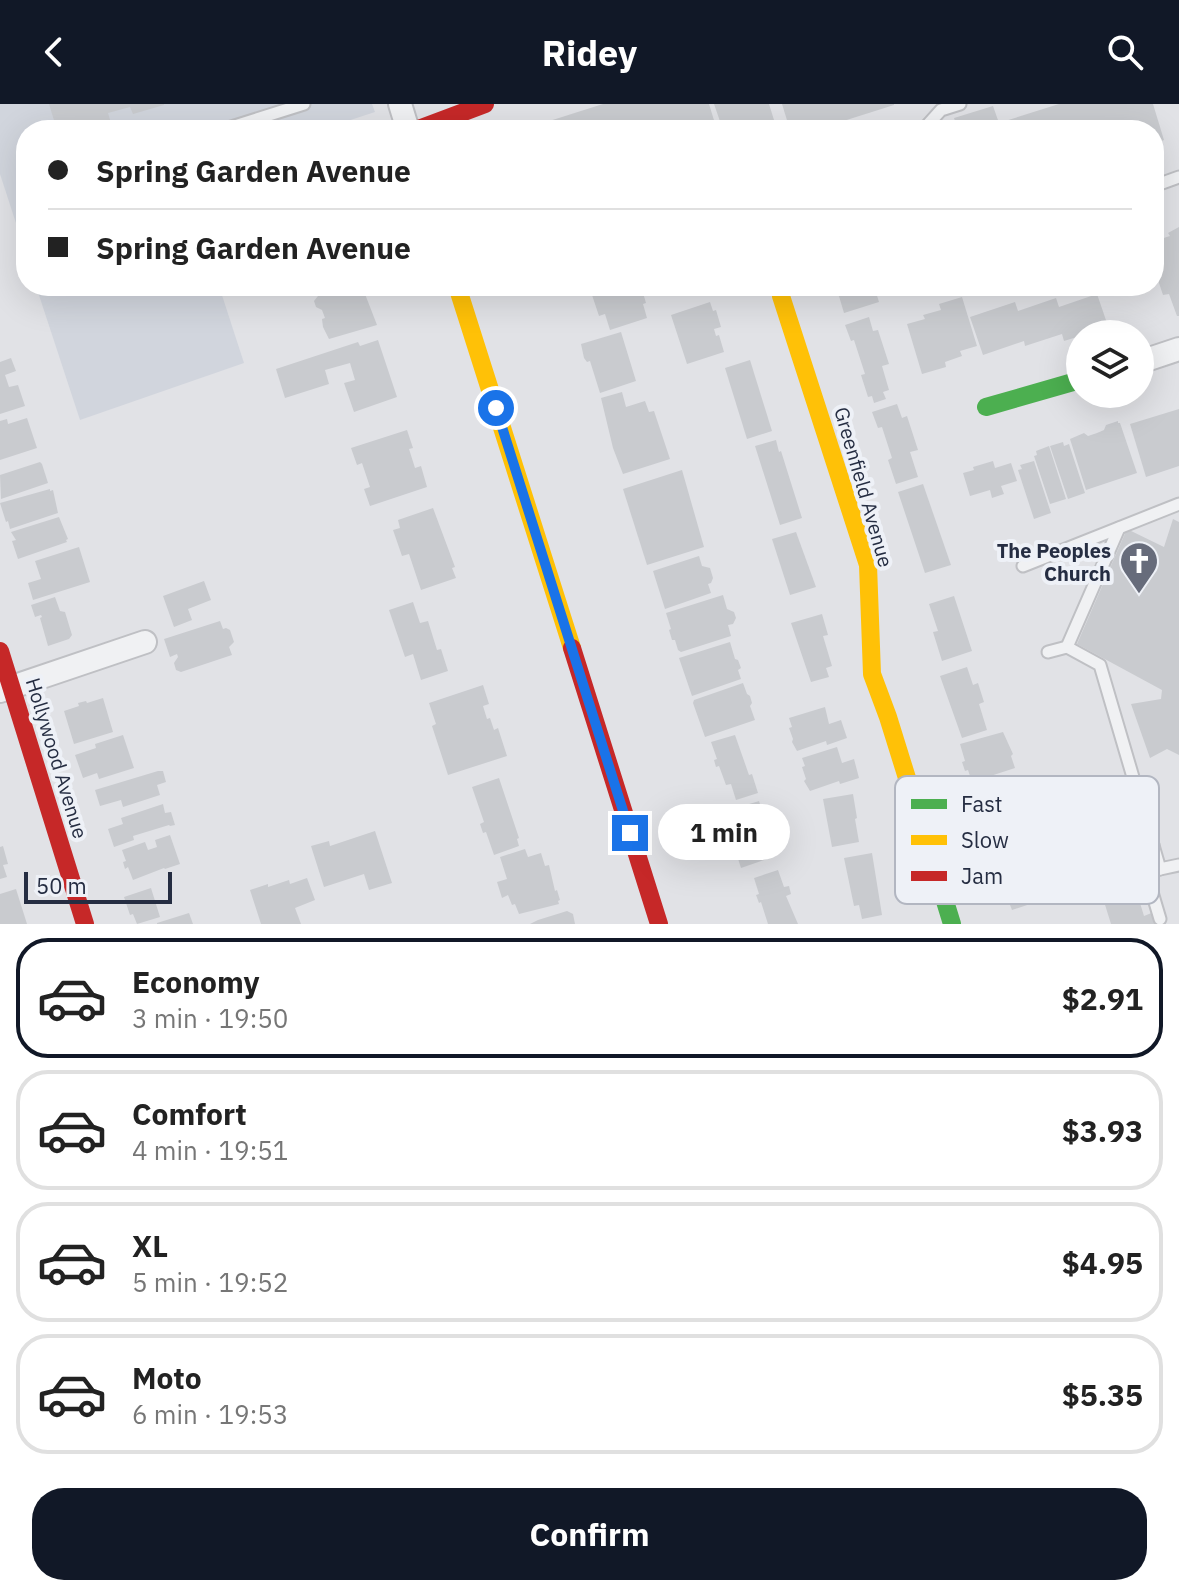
<!DOCTYPE html>
<html lang="en">
<head>
<meta charset="utf-8">
<style>
	body { margin:0; font-family:"IBM Plex Sans",sans-serif; background:#f6f6f6; color:#222; height:100vh; display:flex; flex-direction:column; font-size:30px; white-space:nowrap }
	* { box-sizing:border-box; margin:0 }
	p { font-size:26px; color:#767676 }
	.icon { flex:none; width:44px; height:44px; fill:none; stroke:currentColor; stroke-width:2; stroke-linecap:round; stroke-linejoin:round }
	.map { position:relative; height:820px; overflow:hidden }
	.details { display:flex; flex-direction:column; background:#fff; flex:1 }
	.details>* { flex:none }
	.banner { position:absolute; left:16px; top:16px; width:1148px; height:176px; border-radius:32px; box-shadow:0 8px 32px #0002; display:grid; align-content:center; height:176px; padding:0 32px; background:#fff }
	.controls { position:absolute; left:1066px; top:216px; display:grid; gap:16px }
	.controls a { display:grid; place-items:center; width:88px; height:88px; border-radius:50%; background:#fff; box-shadow:0 8px 32px #0002; font-size:40px }
	.scale { position:absolute; left:24px; bottom:20px; width:148px; box-sizing:border-box; padding-left:8px; border:4px solid #252d42; border-top:0; font-size:22px; line-height:28px; white-space:nowrap; color:#252d42; -webkit-text-stroke:6px #eef1f7; paint-order:stroke }
	.end { position:absolute; width:36px; height:36px; margin:-18px; border:10px solid #1a73e8; background:#fff; box-shadow:0 0 0 4px #fff }
	.from { border-radius:50% }
	.bubble { position:absolute; height:56px; border-radius:28px; background:#fff; box-shadow:0 8px 32px #0002; font-size:26px; font-weight:700; line-height:56px; text-align:center }
	.banner b { display:flex; align-items:center; gap:28px; height:76px; font-size:30px }
	.banner b+b { border-top:2px solid #e0e0e0 }
	.banner i { width:20px; height:20px; background:#222 }
	ul { padding:14px 0 0; list-style:none }
	li { display:flex; align-items:center; gap:24px; height:120px; margin:0 16px 12px; padding:0 16px; border:4px solid #e0e0e0; border-radius:32px }
	li div { flex:1 }
	li b { display:block; font-size:30px }
	li em { font-style:normal; font-weight:700 }
	li.selected { border-color:#111827 }
	li>.icon { width:72px; height:72px; stroke-width:1.5 }
	.cta { display:flex; gap:16px; margin-top:auto; padding:16px 32px }
	.cta a { flex:1; height:92px; border-radius:32px; background:#111827; color:#fff; font-size:32px; font-weight:700; line-height:92px; text-align:center }
	header { display:flex; justify-content:space-between; align-items:center; height:104px; padding:0 32px; background:#111827; color:#fff; font-size:36px; font-weight:700 }
	.map>svg:first-child { display:block }
	.built { fill:#d1d5dd }
	.building { fill:#c9cbcf }
	.lines { fill:none; stroke-linecap:round; stroke-linejoin:round }
	.lane-casing { stroke:#bfc0c4; stroke-width:15 }
	.street-casing { stroke:#bfc0c4; stroke-width:26 }
	.lane { stroke:#f0f1f3; stroke-width:11 }
	.street { stroke:#f0f1f3; stroke-width:22 }
	.fast { stroke:#4caf50; stroke-width:18 }
	.slow { stroke:#ffc107; stroke-width:18 }
	.jam { stroke:#c62828; stroke-width:18 }
	.route { stroke:#1a73e8; stroke-width:10 }
	.labels { text-anchor:middle; dominant-baseline:central; stroke-width:8; stroke-linejoin:round; paint-order:stroke }
	.street-label { font-size:20px; fill:#252d42; stroke:#eef1f7 }
	.poi-label { font-size:20px; font-weight:bold; fill:#252d42; stroke:#eef1f7; text-anchor:end }
	.key { fill:#eef1f7; stroke:#b2b6c1; stroke-width:2 }
	.key-label { font-size:22px; fill:#252d42 }
</style>
</head>
<body>
<header><svg class="icon" aria-label="back" viewBox="0 0 24 24"><path d="M15 5l-7 7 7 7"/></svg>Ridey<svg class="icon" aria-label="search" viewBox="0 0 24 24"><circle cx="10" cy="10" r="6"/><path d="M15 15l6 6"/></svg></header>
<div class="map">
<svg width="1179" height="820" viewBox="0 0 1179 820">
	<rect width="100%" height="100%" fill="#e1e2e6"/>
	<g class="built">
		<path d="M0,0H372L375,8L320,26H26V150L0,70Z"/>
		<path d="M36,182H219L244,259L80,316Z"/>
	</g>
	<g class="building">
		<path d="M49,0H164V1L133,10L130,3L108,9L113,26H57Z"/>
		<path d="M603,0H709L717,26H521Z"/>
		<path d="M714,0H769L774,16L751,24L752,26H723Z"/>
		<path d="M782,0H894V1L815,26H790Z"/>
		<path d="M1059,0H1153L1164,36L1154,40V26H958L954,14L993,2L999,19Z"/>
		<path d="M1179,123V212H1177L1169,190L1163,191L1154,164V156L1157,155L1154,137L1170,132L1168,129Z"/>
		<path d="M314,182H365L367,189L365,190L377,221L329,235L323,223L322,215L325,214L322,206L316,203L314,197L318,192Z"/>
		<path d="M589,182H641L646,199L643,200L647,214L610,226L605,210L599,212Z"/>
		<path d="M836,182H874L879,198L844,209Z"/>
		<path d="M1097,190L1108,222L1086,230H1080V232L1064,237L1062,230L1025,242L1024,237L983,251L970,213L1015,198L1018,207L1056,194L1059,203Z"/>
		<path d="M962,193L977,242L960,247L962,252L945,258L946,263L922,270L907,220L925,215L923,211L941,206L939,200Z"/>
		<path d="M710,198L713,207L716,206L721,223L714,225L716,232L719,231L724,248L687,260L671,211Z"/>
		<path d="M869,213L873,227L878,226L889,260L882,262L889,286L883,288L886,295L874,299L872,292L868,293L861,271L865,270L854,236L851,237L845,221Z"/>
		<path d="M621,228L636,277L600,289L590,257L587,258L584,254L581,240Z"/>
		<path d="M378,236L397,293L354,308L344,279L355,276L350,259L325,266L329,280L285,294L276,265L358,238L360,242Z"/>
		<path d="M11,254L16,267L5,271L9,283L18,281L25,302L0,310V258Z"/>
		<path d="M750,256L772,327L747,335L725,264Z"/>
		<path d="M622,288L626,303L645,297L649,308L654,307L670,355L623,370L613,344L601,294Z"/>
		<path d="M897,300L902,314L907,312L918,346L910,348L918,373L896,380L888,356L892,354L882,323L878,324L872,308Z"/>
		<path d="M1179,305V362L1146,373L1130,320Z"/>
		<path d="M27,314L37,344L0,356V317L7,315L8,320Z"/>
		<path d="M1118,317V319H1120L1137,369L1086,386L1070,335L1084,329L1088,332L1097,329L1104,326L1106,321Z"/>
		<path d="M407,326L413,344L409,345L415,364L421,362L427,383L370,402L364,385L370,383L362,359L357,361L351,344Z"/>
		<path d="M776,336L779,348L781,347L802,414L780,421L755,342Z"/>
		<path d="M1063,338L1064,342L1069,340L1085,389L1068,395L1050,342Z"/>
		<path d="M1049,342L1066,395L1050,400L1034,352L1037,351L1036,347Z"/>
		<path d="M993,357L995,364L1011,359L1017,377L1001,382L1004,390L992,394L990,386L970,392L963,369L974,366L973,363Z"/>
		<path d="M1034,357L1051,409L1034,415L1018,366L1022,365L1020,361Z"/>
		<path d="M40,358L42,360L48,379L1,395L0,371Z"/>
		<path d="M682,366L704,443L647,461L623,385Z"/>
		<path d="M923,380L951,461L925,469L898,388Z"/>
		<path d="M50,385V387L53,386L58,409L10,425L8,417L6,418L0,399Z"/>
		<path d="M433,404L455,463L452,464L456,474L421,486L409,450L402,452L393,426L400,424L398,416Z"/>
		<path d="M59,413L68,435L66,436L67,438L18,455L12,437L16,436L11,428Z"/>
		<path d="M1173,415L1179,418V651L1167,645L1150,654L1131,600L1161,595L1162,586L1077,540L1127,425L1164,443Z"/>
		<path d="M796,428L816,483L790,491L772,435Z"/>
		<path d="M79,443L90,478L33,496L28,479L41,475L35,457Z"/>
		<path d="M699,452L702,462L710,464L713,474L711,479L708,480L711,489L665,505L653,467Z"/>
		<path d="M204,477L211,496L188,505L192,516L174,523L163,492Z"/>
		<path d="M723,491L727,505L734,508L736,514L733,520L728,521L731,532L681,548L678,546L675,536H672L669,526L671,525L666,509Z"/>
		<path d="M954,492L972,547L942,557L933,528L938,527L929,500Z"/>
		<path d="M55,493L60,507L65,508L72,531L69,535L48,542L40,514L42,513L41,511L35,513L31,501Z"/>
		<path d="M413,498L420,519L428,517L437,546L441,545L448,567L421,576L413,550L405,553L389,506Z"/>
		<path d="M822,510L828,531L823,532L832,562L826,564L829,573L811,578L791,519Z"/>
		<path d="M220,517L223,525L226,524L230,526L234,538L229,543L232,551L181,568L176,566L174,559L178,553L177,550L170,553L164,535Z"/>
		<path d="M730,538L735,555L738,556L741,564L738,566L741,575L692,592L679,554Z"/>
		<path d="M967,563L973,581L978,579L984,598L979,600L987,626L962,634L940,572Z"/>
		<path d="M743,579L747,590L750,592L752,599L750,602L755,616L705,633L693,599L694,596Z"/>
		<path d="M483,581L489,600L483,602L487,615L490,614L494,626L498,624L507,652L448,671L432,622L436,620L429,599Z"/>
		<path d="M103,594L113,628L74,640L64,607L79,602L78,599L86,597L87,599Z"/>
		<path d="M825,603L829,620L841,616L847,634L827,641L826,637L797,647L792,638L793,635L789,624L792,623L789,614Z"/>
		<path d="M1003,628L1013,650L1011,652L1015,664L972,678L968,666L965,667L962,658L965,657L960,640Z"/>
		<path d="M123,631L134,664L99,675L97,669L83,674L75,651L96,644L95,640Z"/>
		<path d="M735,631L749,671L752,670L758,689L736,696L731,680L726,681L719,662L716,663L714,656L717,655L711,638Z"/>
		<path d="M837,643L842,659L854,655L859,674L840,680L839,677L810,687L804,677L806,675L802,663L805,662L802,654Z"/>
		<path d="M158,667H163L166,678L157,681L160,691L123,703L121,696L100,702L95,686Z"/>
		<path d="M499,674L519,734L517,735L519,742L494,751L486,728L483,729L480,720L484,718L472,683Z"/>
		<path d="M853,690L857,714L855,715L859,738L832,743L823,695Z"/>
		<path d="M759,697L776,752L741,764L723,708Z"/>
		<path d="M163,700L165,709L171,708L175,721L170,722L169,721L133,732L134,736L114,743L108,725L123,720L121,714Z"/>
		<path d="M375,727L392,779L369,786L364,770L324,783L311,742L329,737L330,742Z"/>
		<path d="M170,731L180,760L165,765L164,764L133,776L128,763L125,765L123,758L126,757L122,746L145,738L148,746L157,743L155,736Z"/>
		<path d="M3,742L8,760L3,761L7,773L0,775V743Z"/>
		<path d="M525,745L528,753L541,749L545,762L549,761L555,787L557,786L560,796L558,797L559,800L519,810L515,800L512,801L508,791L502,794L497,778L507,775L500,753Z"/>
		<path d="M872,749L882,811L862,815L859,801L854,802L844,754Z"/>
		<path d="M1042,760L1054,792L1012,806L1007,793L1010,792L1009,789L1000,792L994,773Z"/>
		<path d="M778,766L784,783L789,782L791,790L786,792L798,820H768L761,798L759,799L756,791L759,790L754,774Z"/>
		<path d="M1124,766L1131,788L1136,786L1144,812L1154,808L1158,820H1111L1097,775Z"/>
		<path d="M307,774L315,796L295,804L301,820H261L250,786L268,780V783L289,776L290,780Z"/>
		<path d="M151,784L160,813L137,820L133,810L130,811L124,793Z"/>
		<path d="M16,785L27,820H0V790Z"/>
		<path d="M567,807L573,810L575,820H530L538,816Z"/>
		<path d="M189,809L193,820H157V819Z"/>
	</g>
	<g class="lines">
		<g class="lane-casing">
			<g id="lane">
				<path d="M222,26L304,0"/>
				<path d="M923,26L941,6L960,0"/>
				<path d="M1154,82L1179,73"/>
				<path d="M1119,424L1067,543L1100,561L1160,765L1179,761"/>
				<path d="M1023,462L1179,400"/>
				<path d="M1048,548L1067,543"/>
				<path d="M1108,752L1153,741"/>
				<path d="M1160,815L1146,768L1160,765"/>
			</g>
		</g>
		<g class="street-casing">
			<g id="street">
				<path d="M400,0L408,26"/>
				<path d="M1140,258L1179,245"/>
				<path d="M0,587L145,538"/>
			</g>
		</g>
		<use href="#lane" class="lane"/>
		<use href="#street" class="street"/>
		<g class="fast">
			<path d="M986,303L1080,276"/>
			<path d="M921,719L952,820"/>
		</g>
		<g class="slow">
			<path d="M457,182L572,544"/>
			<path d="M781,192L868,461L872,570L888,613L921,719"/>
		</g>
		<g class="jam">
			<path d="M416,26L485,0"/>
			<path d="M572,544L659,820"/>
			<path d="M0,547L85,820"/>
		</g>
	</g>
	<g class="lines">
		<path class="route" d="M496,304L630,729"/>
	</g>
	<defs>
		<g id="church-pin" transform="scale(2)"><path d="M0 17L-7.5 6A9.5 9.5 0 1 1 7.5 6Z" fill="#676c7b" stroke="#eef1f7"/><path d="M-1.2-6h2.4v3.5h3.3v2.4h-3.3V6h-2.4V-.1h-3.3v-2.4h3.3Z" fill="#fff"/></g>
	</defs>
	<g fill-rule="evenodd">
		<use href="#church-pin" x="1139" y="457"/>
	</g>
	<g class="labels">
		<g class="street-label">
			<text transform="translate(864 383) rotate(74)">Greenfield Avenue</text>
			<text transform="translate(57 654) rotate(73)">Hollywood Avenue</text>
		</g>
		<g class="poi-label">
			<text x="1111" y="446">The Peoples<tspan x="1111" dy="23">Church</tspan></text>
		</g>
	</g>
	<rect x="895" y="672" width="264" height="128" rx="12" class="key"/>
	<rect x="911" y="695" width="36" height="10" fill="#4caf50"/>
	<rect x="911" y="731" width="36" height="10" fill="#ffc107"/>
	<rect x="911" y="767" width="36" height="10" fill="#c62828"/>
	<g class="key-label">
		<text x="961" y="708">Fast</text>
		<text x="961" y="744">Slow</text>
		<text x="961" y="780">Jam</text>
	</g>
</svg>
<div class="controls">
<a><svg class="icon" aria-label="layers" viewBox="0 0 24 24"><path d="M12 4l9 5-9 5-9-5zM3 14l9 5 9-5"/></svg></a>
</div>
<div class="scale">50 m</div>
<i class="end from" style="left:496px;top:304px"></i>
<i class="end" style="left:630px;top:729px"></i>
<div class="bubble" style="left:658px;top:700px;width:132px">1 min</div>
<div class="banner">
<b><i class="from"></i>Spring Garden Avenue</b>
<b><i></i>Spring Garden Avenue</b>
</div>
</div>
<section class="details">
<ul>
<li class="selected"><svg class="icon" aria-label="car" viewBox="0 0 24 24"><path d="M5 17H2v-5l4-1 3-4h7l3 4 3 1v5h-3M9 17h6M6 11h13"/><circle cx="7" cy="17" r="2"/><circle cx="17" cy="17" r="2"/></svg><div><b>Economy</b><p>3 min · 19:50</p></div><em>$2.91</em></li>
<li><svg class="icon" aria-label="car" viewBox="0 0 24 24"><path d="M5 17H2v-5l4-1 3-4h7l3 4 3 1v5h-3M9 17h6M6 11h13"/><circle cx="7" cy="17" r="2"/><circle cx="17" cy="17" r="2"/></svg><div><b>Comfort</b><p>4 min · 19:51</p></div><em>$3.93</em></li>
<li><svg class="icon" aria-label="car" viewBox="0 0 24 24"><path d="M5 17H2v-5l4-1 3-4h7l3 4 3 1v5h-3M9 17h6M6 11h13"/><circle cx="7" cy="17" r="2"/><circle cx="17" cy="17" r="2"/></svg><div><b>XL</b><p>5 min · 19:52</p></div><em>$4.95</em></li>
<li><svg class="icon" aria-label="car" viewBox="0 0 24 24"><path d="M5 17H2v-5l4-1 3-4h7l3 4 3 1v5h-3M9 17h6M6 11h13"/><circle cx="7" cy="17" r="2"/><circle cx="17" cy="17" r="2"/></svg><div><b>Moto</b><p>6 min · 19:53</p></div><em>$5.35</em></li>
</ul>
<div class="cta"><a>Confirm</a></div>
</section>
</body>
</html>
